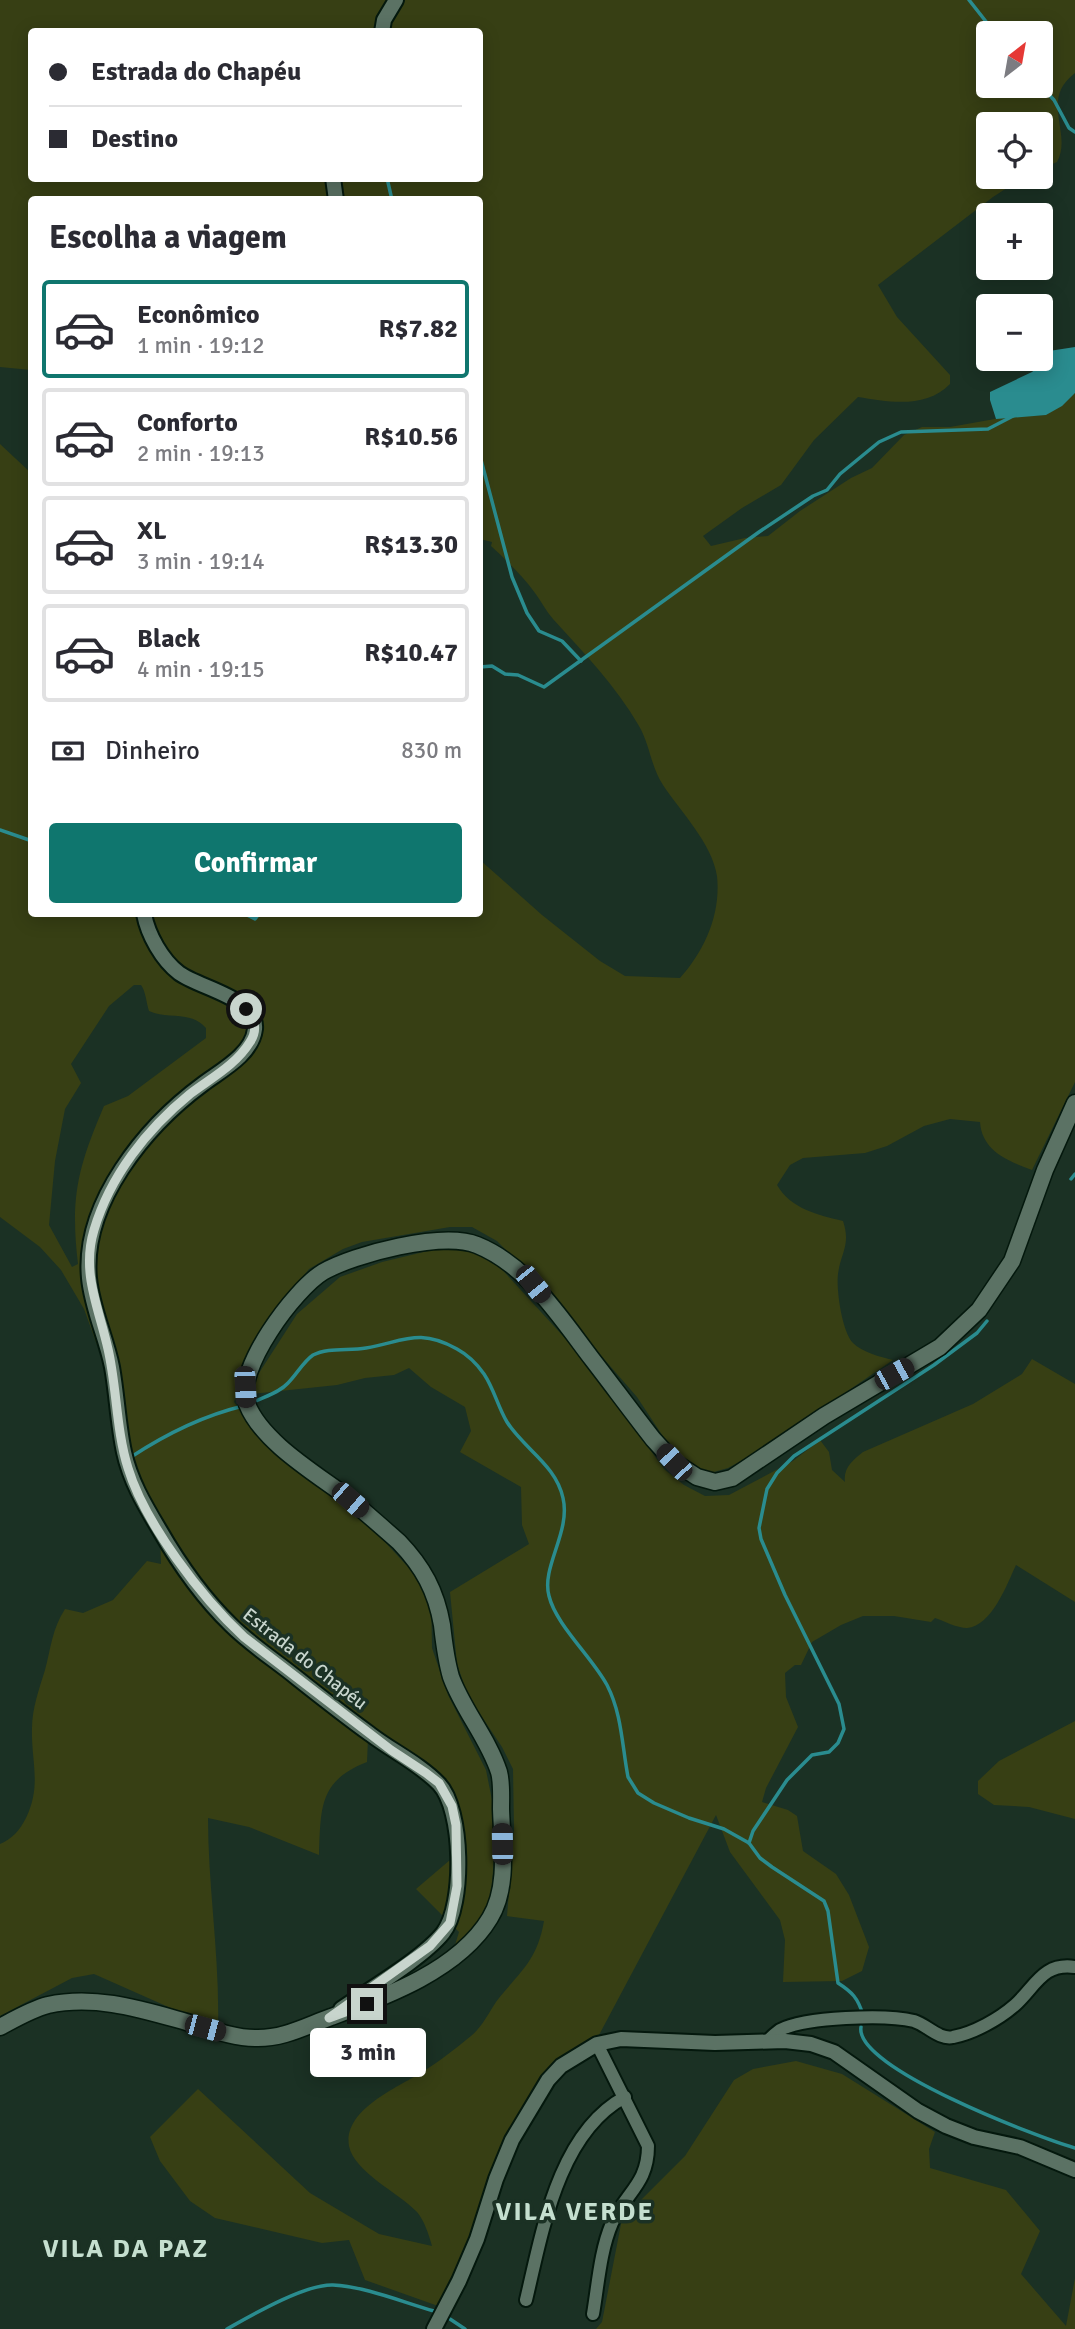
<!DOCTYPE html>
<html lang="pt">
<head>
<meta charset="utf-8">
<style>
	body { margin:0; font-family:Signika,sans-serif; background:#f7f7f7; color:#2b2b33; height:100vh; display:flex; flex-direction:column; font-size:26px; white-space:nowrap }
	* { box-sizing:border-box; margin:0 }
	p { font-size:23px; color:#7c7c81 }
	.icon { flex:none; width:38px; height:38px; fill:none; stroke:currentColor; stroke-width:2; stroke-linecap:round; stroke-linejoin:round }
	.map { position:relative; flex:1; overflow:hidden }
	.panel { position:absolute; left:28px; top:196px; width:455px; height:721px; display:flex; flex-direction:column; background:#fff; border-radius:7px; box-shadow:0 4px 18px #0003 }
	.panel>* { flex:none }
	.banner { position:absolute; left:28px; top:28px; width:455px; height:154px; border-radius:7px; box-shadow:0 4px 18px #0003; display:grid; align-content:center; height:154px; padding:0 21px; background:#fff }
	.needle { width:46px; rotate:31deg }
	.fabs { position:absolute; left:976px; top:21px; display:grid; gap:14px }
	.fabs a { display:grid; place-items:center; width:77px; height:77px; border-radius:7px; background:#fff; box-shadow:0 4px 18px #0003; font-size:35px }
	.end { position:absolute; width:32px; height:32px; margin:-16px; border:9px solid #c8d5cd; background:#111; box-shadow:0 0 0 4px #111 }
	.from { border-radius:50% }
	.bubble { position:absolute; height:49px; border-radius:7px; background:#fff; box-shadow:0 4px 18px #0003; font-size:23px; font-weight:700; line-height:49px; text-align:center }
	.car { position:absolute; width:21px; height:42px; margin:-21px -10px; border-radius:9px; box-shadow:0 0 5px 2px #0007; background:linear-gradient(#222 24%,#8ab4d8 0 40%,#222 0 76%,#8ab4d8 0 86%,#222 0) }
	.banner b { display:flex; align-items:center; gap:24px; height:66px; font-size:26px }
	.banner b+b { border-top:2px solid #e1e1e2 }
	.banner i { width:18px; height:18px; background:#2b2b33 }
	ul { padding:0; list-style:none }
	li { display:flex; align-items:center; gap:21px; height:98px; margin:0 14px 10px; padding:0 7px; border:4px solid #e1e1e2; border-radius:7px }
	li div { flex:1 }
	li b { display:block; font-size:26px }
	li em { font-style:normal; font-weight:700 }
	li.on { border-color:#0f766e }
	li>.icon { width:63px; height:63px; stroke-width:1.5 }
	h2 { padding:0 21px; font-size:32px; line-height:84px }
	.pay { display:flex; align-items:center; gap:18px; height:77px; padding:0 21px; font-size:26px }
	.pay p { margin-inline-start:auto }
	.action { display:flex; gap:14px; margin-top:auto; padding:14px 21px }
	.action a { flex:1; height:80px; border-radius:7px; background:#0f766e; color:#fff; font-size:28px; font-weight:700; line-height:80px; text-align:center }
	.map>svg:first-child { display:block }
	.green { fill:#373f14; fill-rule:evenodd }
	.water { fill:#2a8c8f }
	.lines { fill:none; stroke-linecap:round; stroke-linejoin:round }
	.stream { stroke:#2a8c8f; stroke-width:3.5 }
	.minor-casing { stroke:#04180d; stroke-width:16 }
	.tertiary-casing { stroke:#04180d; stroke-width:18 }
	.secondary-casing { stroke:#04180d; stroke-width:19 }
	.minor { stroke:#5b7264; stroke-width:12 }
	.tertiary { stroke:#5b7264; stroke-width:14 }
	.secondary { stroke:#5b7264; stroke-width:16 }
	.route { stroke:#c8d5cd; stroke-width:9 }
	.labels { text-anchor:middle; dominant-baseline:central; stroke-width:7; stroke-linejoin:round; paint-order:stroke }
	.street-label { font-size:19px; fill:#c8d5cd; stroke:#1b3124 }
	.district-label { font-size:26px; font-weight:bold; letter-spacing:2px; fill:#c5dfcf; stroke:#1b3124 }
</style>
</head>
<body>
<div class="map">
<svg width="1075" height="2329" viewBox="0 0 1075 2329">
	<rect width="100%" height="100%" fill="#1b3124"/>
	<g class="green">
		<path d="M0,0H1075V73C1039,100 1073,133 1057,162L1041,169V124H989V177H1024L993,197L878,285L897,317L950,375V384C926,409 889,402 858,397L814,440L781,485L742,508L703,536L711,546L745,538L768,536L800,511L851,478L872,468L904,435L922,427H950L1006,417L1046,415L1075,393V1082L1032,1170C1008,1161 982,1151 980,1122L950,1119L924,1126L887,1146L865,1153L803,1158L790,1165L777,1185C791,1209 818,1215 843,1221C851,1245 841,1252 838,1274C836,1289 842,1332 853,1343C862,1352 880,1357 893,1360L763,1449L728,1468L710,1473L689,1464L674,1453L637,1397L531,1275L497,1241L472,1227H450L362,1242L343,1249L309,1269L257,1335L234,1402L259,1435L328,1491L385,1542L431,1592L432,1648L448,1695L486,1770L497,1825L489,1916L451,1958L459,1932L416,1889L457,1854L448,1793L368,1739L367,1762C318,1781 321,1809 319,1855L249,1827L208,1818C208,1888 220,1958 218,2029L94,1974L72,1978L0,2016V1844C12,1839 20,1830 26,1818C42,1785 31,1762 32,1728C32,1709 39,1689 45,1670C51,1648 52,1629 65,1609L83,1613L113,1600L147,1561L161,1564L160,1535L129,1484L114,1437L109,1378L84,1309L61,1270L40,1247L0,1217V444L31,473L32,914H480V860L542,915L600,961L625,976L680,978C705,950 721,914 717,876C712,843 680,811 663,785C651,767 650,745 639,726C616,686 584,653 553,619C546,611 541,601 535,593C523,576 506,560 491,546L492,542L480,539V200H32L31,370L0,367ZM32,32H480V178H32ZM989,33H1041V86H989ZM134,985H141C146,992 146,1002 149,1011C169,1020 190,1010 206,1028V1038L128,1096L104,1106C78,1167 70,1197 78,1264L72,1267L49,1225L55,1161L65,1109L81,1083L71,1064L109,1006Z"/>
		<path d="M466,1246L497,1264L585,1360L664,1469L684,1485L705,1496L729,1495L793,1461L820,1440L829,1452L832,1470L845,1482C843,1468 853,1460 863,1452L973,1404L1022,1374L1032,1359L1075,1384V1602L1016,1565C1007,1584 992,1626 967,1628C957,1628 944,1621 935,1618L931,1622L894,1616H863L841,1625L812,1642L801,1665H795L785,1673L786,1697L798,1727L766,1788L762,1802L788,1810L797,1816L803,1851L836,1874L849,1895L869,1947L862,1971L842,1981L783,1982L785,1940L780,1920L730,1852L716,1815L599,2035L558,2067L489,2194L441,2307L365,2280L349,2240L322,2243L215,2218L190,2201L160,2161L150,2137L198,2089L310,2193L379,2234L432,2246C429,2235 424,2220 417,2212C399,2193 354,2172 349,2146C343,2109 399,2087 424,2071C440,2061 456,2048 471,2036C482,2027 488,2014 496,2002C519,1972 537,1962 544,1921L507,1916L514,1829L513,1769L502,1747L468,1696L457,1664L450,1592L529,1544L522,1525L521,1487L460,1452L471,1431L465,1407L431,1387L409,1368L394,1375L365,1378L337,1385L251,1394L250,1387L297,1314L340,1277L382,1262L436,1249Z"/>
		<path d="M1075,1721V1819L1029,1807L994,1805L978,1794V1781L999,1761Z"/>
		<path d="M796,2061L842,2074L935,2132L929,2149L930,2168L1006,2190L1040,2231L1021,2274L1066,2326L1075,2278V2329H596L602,2322L622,2219L685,2156L734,2080L753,2069Z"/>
	</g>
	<path class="water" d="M1075,347V393L1062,406L1046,415L996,419L990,400V392L1032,372L1040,365L1049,351Z"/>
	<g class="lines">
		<g class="stream">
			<path d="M969,0L995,33"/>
			<path d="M1041,86L1054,100L1069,128L1075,132"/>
			<path d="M387,178L392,200"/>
			<path d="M480,456L512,577L527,613L539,631L562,641L581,661"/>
			<path d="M480,667L492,666L505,674L518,675L544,687L759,532L813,496L827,490L840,474L879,442L901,432L988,429L1015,415"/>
			<path d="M0,830L32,841"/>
			<path d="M245,914L255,919L259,914"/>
			<path d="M1071,1179L1075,1174"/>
			<path d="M256,1401C267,1396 280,1392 288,1383C297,1374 303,1362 313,1355C328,1347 349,1351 366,1348C405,1341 419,1328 457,1349C468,1355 477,1364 484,1374C494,1389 498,1407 507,1422C524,1449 556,1465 563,1498C571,1532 541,1567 549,1596C556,1625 592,1657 607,1685C622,1714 622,1746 628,1777L638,1793L654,1803L689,1818L724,1829L749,1843L760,1858L772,1867L824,1901L828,1911L838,1983C852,1992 858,1998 863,2015"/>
			<path d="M131,1457C166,1434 202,1416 243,1406"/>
			<path d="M749,1843L753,1831L787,1780L812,1755L829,1752L838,1743L844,1729L839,1704L785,1595L761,1539L759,1528L767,1489L777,1473L794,1456L934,1365L977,1333L987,1321"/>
			<path d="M861,2027C854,2068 1040,2138 1075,2148"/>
			<path d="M450,2319L465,2329"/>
			<path d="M227,2329C252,2315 305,2284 333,2285C367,2287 402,2302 434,2311"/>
		</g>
		<g class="minor-casing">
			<g id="minor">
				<path d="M768,2041C771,2037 776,2033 780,2030C805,2017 886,2014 914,2021C927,2025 939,2040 953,2037C974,2033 999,2019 1015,2005C1035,1987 1043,1962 1075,1967"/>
				<path d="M526,2300C542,2233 558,2133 625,2097"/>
				<path d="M593,2314C598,2285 600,2251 612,2223C626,2192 648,2184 648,2146L597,2044"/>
			</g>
		</g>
		<g class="tertiary-casing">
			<g id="tertiary">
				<path d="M382,32L384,20L396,0"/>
				<path d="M333,178L336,200"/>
				<path d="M144,914C148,935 162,960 179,973C199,988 258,998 255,1029C252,1055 220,1071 203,1084C146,1126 82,1203 89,1278C92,1309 106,1337 112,1367C117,1395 118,1424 124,1452C130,1480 144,1504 159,1529C178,1562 203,1598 231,1625C251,1645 275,1660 297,1678C321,1697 345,1716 370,1734C392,1751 420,1764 439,1784C463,1809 465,1905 443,1933C423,1958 370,1989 341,2009"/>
				<path d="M434,2329L459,2281L477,2239L496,2179L512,2140L548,2080L561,2066L597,2044L621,2039L715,2043L785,2041L811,2044L834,2052L918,2111L946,2126L974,2137L1020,2147L1075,2170"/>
			</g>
		</g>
		<g class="secondary-casing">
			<path id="secondary" d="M0,2027C15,2019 32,2009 48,2005C98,1994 146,2011 194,2024C213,2030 235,2038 255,2038C283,2039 306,2026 331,2017C385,1997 459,1970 490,1918C509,1887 502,1843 501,1809C501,1797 502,1783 499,1772C488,1738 463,1710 451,1677C446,1660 444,1643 442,1625C436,1591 423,1567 399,1542C382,1527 365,1512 347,1497C315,1473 262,1442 247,1404C234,1370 295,1289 323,1272C354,1254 443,1231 477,1245C527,1265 560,1317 592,1359C612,1385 632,1412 653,1439L674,1462L697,1477L715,1482L732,1478L824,1416L940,1347L979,1310L1012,1261L1045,1170L1075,1103"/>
		</g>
		<use href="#minor" class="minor"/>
		<use href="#tertiary" class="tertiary"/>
		<use href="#secondary" class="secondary"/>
	</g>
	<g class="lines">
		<path class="route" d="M246,1009C255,1020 258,1030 250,1042C236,1065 211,1078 190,1094C147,1129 110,1176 94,1230C81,1273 99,1308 108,1349C117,1388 116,1430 128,1468C145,1524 202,1598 244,1637L391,1750L426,1773L439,1783L452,1806L456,1825L457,1886L450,1923L430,1946L329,2018L367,2004"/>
	</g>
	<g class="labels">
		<g class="street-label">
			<text transform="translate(305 1659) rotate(38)">Estrada do Chapéu</text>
		</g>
		<g class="district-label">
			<text x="575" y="2212">VILA VERDE</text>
			<text x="126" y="2249">VILA DA PAZ</text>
		</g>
	</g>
</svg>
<div class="fabs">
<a><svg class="needle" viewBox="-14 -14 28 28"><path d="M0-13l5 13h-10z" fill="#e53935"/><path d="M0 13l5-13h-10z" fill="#7c7c81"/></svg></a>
<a><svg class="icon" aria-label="locate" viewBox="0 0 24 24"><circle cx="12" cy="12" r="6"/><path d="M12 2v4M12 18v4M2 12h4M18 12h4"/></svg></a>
<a>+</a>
<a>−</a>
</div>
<i class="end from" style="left:246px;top:1009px"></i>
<i class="end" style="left:367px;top:2004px"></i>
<div class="bubble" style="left:310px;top:2028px;width:116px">3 min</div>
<i class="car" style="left:533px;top:1284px;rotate:141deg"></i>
<i class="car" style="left:894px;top:1374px;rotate:61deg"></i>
<i class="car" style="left:245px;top:1387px;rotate:177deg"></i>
<i class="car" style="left:674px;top:1462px;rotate:317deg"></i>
<i class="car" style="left:350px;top:1500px;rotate:131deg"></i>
<i class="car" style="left:502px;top:1844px;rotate:359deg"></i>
<i class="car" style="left:205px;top:2028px;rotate:105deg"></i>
<div class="banner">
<b><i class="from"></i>Estrada do Chapéu</b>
<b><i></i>Destino</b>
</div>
<section class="panel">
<h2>Escolha a viagem</h2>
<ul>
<li class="on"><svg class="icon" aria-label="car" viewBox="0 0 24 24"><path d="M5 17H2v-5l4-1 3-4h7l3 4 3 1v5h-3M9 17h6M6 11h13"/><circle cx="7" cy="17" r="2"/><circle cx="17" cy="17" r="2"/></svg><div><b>Econômico</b><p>1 min · 19:12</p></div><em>R$7.82</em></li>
<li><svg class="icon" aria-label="car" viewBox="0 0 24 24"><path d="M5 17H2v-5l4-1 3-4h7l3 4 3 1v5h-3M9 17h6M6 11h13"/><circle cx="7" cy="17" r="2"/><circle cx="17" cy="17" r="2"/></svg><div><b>Conforto</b><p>2 min · 19:13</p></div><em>R$10.56</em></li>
<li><svg class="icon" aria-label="car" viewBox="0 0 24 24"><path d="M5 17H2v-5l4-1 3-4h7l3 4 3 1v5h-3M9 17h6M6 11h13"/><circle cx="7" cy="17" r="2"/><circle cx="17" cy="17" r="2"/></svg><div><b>XL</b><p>3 min · 19:14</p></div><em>R$13.30</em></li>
<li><svg class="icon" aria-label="car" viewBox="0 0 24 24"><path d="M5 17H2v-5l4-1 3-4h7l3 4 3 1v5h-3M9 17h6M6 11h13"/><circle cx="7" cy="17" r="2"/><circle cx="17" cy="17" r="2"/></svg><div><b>Black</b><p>4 min · 19:15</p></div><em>R$10.47</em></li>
</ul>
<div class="pay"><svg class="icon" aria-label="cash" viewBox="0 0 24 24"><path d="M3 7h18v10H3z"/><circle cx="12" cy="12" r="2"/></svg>Dinheiro<p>830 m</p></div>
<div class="action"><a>Confirmar</a></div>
</section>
</div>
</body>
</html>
